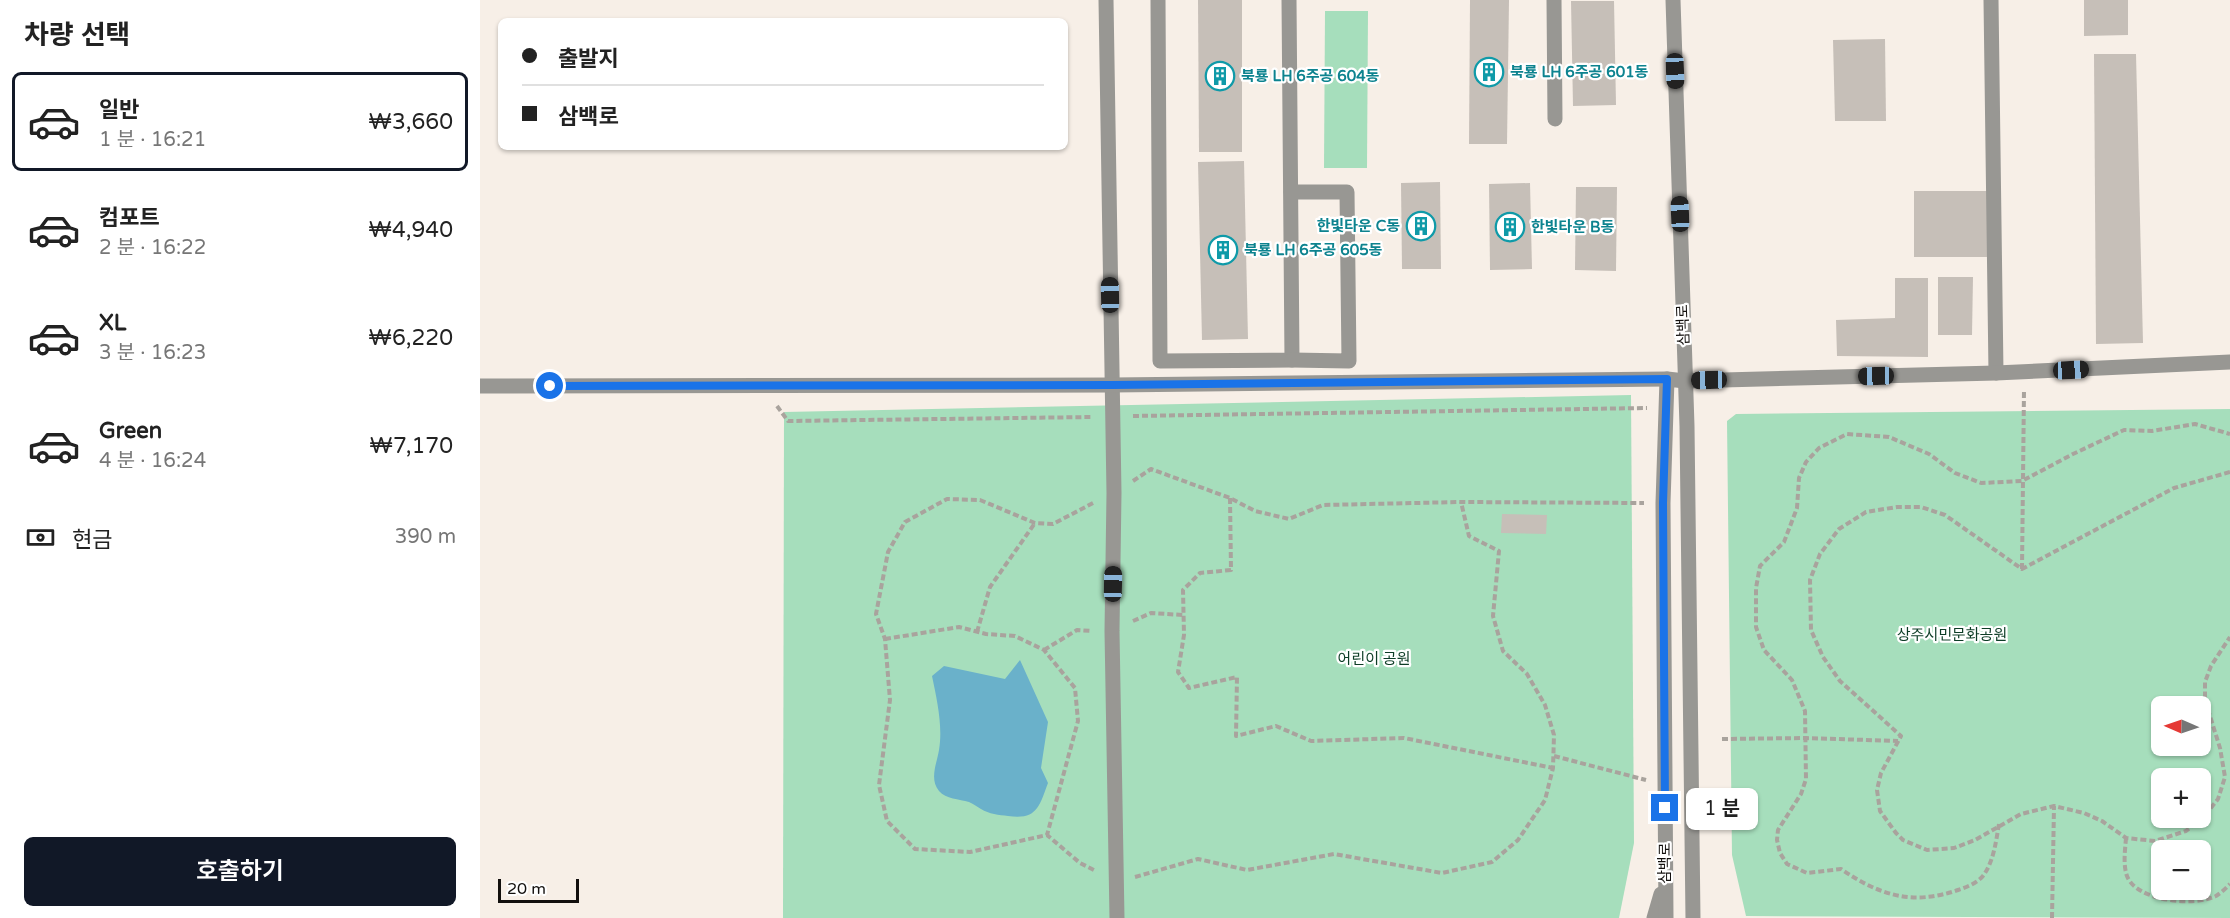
<!DOCTYPE html>
<html lang="ko">
<head>
<meta charset="utf-8">
<style>
	body { margin:0; font-family:"Varela Round","Noto Sans KR",sans-serif; background:#f2f2f2; color:#222; height:100vh; display:flex; flex-direction:column; font-size:22px; white-space:nowrap }
	* { box-sizing:border-box; margin:0 }
	p { font-size:20px; color:#767676 }
	.icon { flex:none; width:33px; height:33px; fill:none; stroke:currentColor; stroke-width:2; stroke-linecap:round; stroke-linejoin:round }
	.map { position:relative; flex:1; overflow:hidden }
	.sheet { display:flex; flex-direction:column; background:#fff; width:480px }
	.sheet>* { flex:none }
	.banner { position:absolute; left:18px; top:18px; width:570px; height:132px; border-radius:9px; box-shadow:0 2px 4px #0004; display:grid; align-content:center; height:132px; padding:0 24px; background:#fff }
	.needle { width:39px; rotate:272deg }
	.buttons { position:absolute; left:1671px; top:696px; display:grid; gap:12px }
	.buttons a { display:grid; place-items:center; width:60px; height:60px; border-radius:9px; background:#fff; box-shadow:0 2px 4px #0004; font-size:30px }
	.scale { position:absolute; left:18px; bottom:15px; width:81px; box-sizing:border-box; padding-left:6px; border:3px solid #13100e; border-top:0; font-size:16px; line-height:21px; white-space:nowrap; color:#13100e; -webkit-text-stroke:4px #fff; paint-order:stroke }
	.end { position:absolute; width:27px; height:27px; margin:-14px; border:8px solid #1a73e8; background:#fff; box-shadow:0 0 0 3px #fff }
	.from { border-radius:50% }
	.bubble { position:absolute; height:42px; border-radius:9px; background:#fff; box-shadow:0 2px 4px #0004; font-size:20px; font-weight:600; line-height:42px; text-align:center }
	.car { position:absolute; width:18px; height:36px; margin:-18px -9px; border-radius:8px; box-shadow:0 0 4px 2px #0007; background:linear-gradient(#222 24%,#8ab4d8 0 40%,#222 0 76%,#8ab4d8 0 86%,#222 0) }
	.banner b { display:flex; align-items:center; gap:21px; height:57px; font-size:22px }
	.banner b+b { border-top:2px solid #e0e0e0 }
	.banner i { width:15px; height:15px; background:#222 }
	ul { padding:0; list-style:none }
	li { display:flex; align-items:center; gap:18px; height:99px; margin:0 12px 9px; padding:0 12px; border:3px solid transparent; border-radius:9px }
	li div { flex:1 }
	li b { display:block; font-size:22px }
	li em { font-style:normal; font-weight:600 }
	li.selected { border-color:#111827 }
	li>.icon { width:54px; height:54px; stroke-width:1.5 }
	h2 { padding:0 24px; font-size:27px; line-height:72px }
	.pay { display:flex; align-items:center; gap:15px; height:66px; padding:0 24px; font-size:22px }
	.pay p { margin-inline-start:auto }
	.action { display:flex; gap:12px; margin-top:auto; padding:12px 24px }
	.action a { flex:1; height:69px; border-radius:9px; background:#111827; color:#fff; font-size:24px; font-weight:600; line-height:69px; text-align:center }
	main { display:flex; flex:1; min-height:0 }
	.map>svg:first-child { display:block }
	.green { fill:#a6debc; fill-rule:evenodd }
	.water { fill:#6ab1ca }
	.building { fill:#c6bfb8 }
	.lines { fill:none; stroke-linecap:round; stroke-linejoin:round }
	.path { stroke:#a9a39d; stroke-width:4; stroke-dasharray:6 3; stroke-linecap:butt }
	.minor { stroke:#989793; stroke-width:15 }
	.route { stroke:#1a73e8; stroke-width:8 }
	.labels { text-anchor:middle; dominant-baseline:central; stroke-width:4.5; stroke-linejoin:round; paint-order:stroke }
	.culture-label { font-size:15px; font-weight:bold; fill:#0d838f; stroke:#fff; text-anchor:start }
	.street-label { font-size:15px; fill:#13100e; stroke:#fff }
	.park-label { font-size:15px; fill:#0d3d26; stroke:#fff }
</style>
</head>
<body>
<main>
<section class="sheet">
<h2>차량 선택</h2>
<ul>
<li class="selected"><svg class="icon" aria-label="car" viewBox="0 0 24 24"><path d="M5 17H2v-5l4-1 3-4h7l3 4 3 1v5h-3M9 17h6M6 11h13"/><circle cx="7" cy="17" r="2"/><circle cx="17" cy="17" r="2"/></svg><div><b>일반</b><p>1 분 · 16:21</p></div><em>₩3,660</em></li>
<li><svg class="icon" aria-label="car" viewBox="0 0 24 24"><path d="M5 17H2v-5l4-1 3-4h7l3 4 3 1v5h-3M9 17h6M6 11h13"/><circle cx="7" cy="17" r="2"/><circle cx="17" cy="17" r="2"/></svg><div><b>컴포트</b><p>2 분 · 16:22</p></div><em>₩4,940</em></li>
<li><svg class="icon" aria-label="car" viewBox="0 0 24 24"><path d="M5 17H2v-5l4-1 3-4h7l3 4 3 1v5h-3M9 17h6M6 11h13"/><circle cx="7" cy="17" r="2"/><circle cx="17" cy="17" r="2"/></svg><div><b>XL</b><p>3 분 · 16:23</p></div><em>₩6,220</em></li>
<li><svg class="icon" aria-label="car" viewBox="0 0 24 24"><path d="M5 17H2v-5l4-1 3-4h7l3 4 3 1v5h-3M9 17h6M6 11h13"/><circle cx="7" cy="17" r="2"/><circle cx="17" cy="17" r="2"/></svg><div><b>Green</b><p>4 분 · 16:24</p></div><em>₩7,170</em></li>
</ul>
<div class="pay"><svg class="icon" aria-label="cash" viewBox="0 0 24 24"><path d="M3 7h18v10H3z"/><circle cx="12" cy="12" r="2"/></svg>현금<p>390 m</p></div>
<div class="action"><a>호출하기</a></div>
</section>
<div class="map">
<svg width="1750" height="918" viewBox="0 0 1750 918">
	<rect width="100%" height="100%" fill="#f7efe7"/>
	<g class="green">
		<path d="M845,11H888L887,168H844Z"/>
		<path d="M1151,395L1154,843L1139,918H303L304,412Z"/>
		<path d="M1750,409V918L1266,916L1252,855L1247,421L1256,414ZM1720,706V746H1682V706ZM1682,778H1720V818H1682ZM1682,850H1720V890H1682Z"/>
	</g>
	<path class="water" d="M540,660L568,722L561,768L568,783C559,807 557,820 528,816C519,815 509,814 501,809C497,807 494,804 489,802C479,799 466,799 459,791C449,779 457,763 459,750C463,726 457,700 452,676L464,666L525,679Z"/>
	<g class="building">
		<path d="M718,0H762V152H719Z"/>
		<path d="M990,0H1029L1027,144H989Z"/>
		<path d="M1604,0H1648V35L1604,36Z"/>
		<path d="M1091,1H1134L1136,105L1093,106Z"/>
		<path d="M1405,39L1406,121H1355L1353,40Z"/>
		<path d="M1614,54H1656L1663,343L1616,344Z"/>
		<path d="M764,161L768,339L722,340L718,162Z"/>
		<path d="M960,182L961,269H922L921,183Z"/>
		<path d="M1050,183L1052,269L1010,270L1009,184Z"/>
		<path d="M1096,187H1137L1136,271L1095,270Z"/>
		<rect x="1434" y="191" width="78" height="66"/>
		<path d="M1458,277H1493L1492,335H1458Z"/>
		<path d="M1415,278H1448V357L1357,356L1356,320L1415,318Z"/>
		<path d="M1022,514L1067,515L1066,534L1021,533Z"/>
	</g>
	<g class="lines">
		<g class="path">
			<path d="M297,406L308,421L612,417"/>
			<path d="M653,416L1167,408"/>
			<path d="M1750,472L1694,488L1542,569L1465,515L1441,507H1417L1386,512L1359,529L1340,554L1330,580L1331,630L1343,657L1360,681L1421,736L1401,773L1397,790L1400,811L1416,833L1423,840L1447,850L1474,848L1495,840L1541,814L1574,806L1604,813L1622,821L1646,838L1675,841L1706,831L1726,814L1738,799L1745,777L1740,748L1725,700V682L1731,666L1750,637"/>
			<path d="M653,481L671,469L750,498L775,511L809,519L843,505L981,502L1164,503"/>
			<path d="M750,498L751,570L720,573L703,590L704,635L698,672L709,688L757,677L756,736L796,726L831,741L924,738L1073,768"/>
			<path d="M613,503L573,524L555,523L500,500L467,499L425,522L408,552L396,614L405,639L410,700L399,785L407,821L435,849L490,852L567,835L600,863L616,871"/>
			<path d="M1542,569L1544,390"/>
			<path d="M653,621L671,613L703,615"/>
			<path d="M497,632L510,587L555,523"/>
			<path d="M405,639L479,627L506,634L535,636L564,650L595,688L598,721L567,835"/>
			<path d="M564,650L597,630L612,631"/>
			<path d="M1242,739L1325,738L1418,741"/>
			<path d="M1074,756L1166,780"/>
			<path d="M1519,824C1516,841 1514,859 1505,873C1500,882 1487,887 1478,890C1432,906 1399,895 1361,869L1327,873L1307,864L1300,853L1297,840L1298,830L1321,794L1326,779L1325,711L1312,680L1284,650L1276,627V588L1280,566L1304,542L1317,508L1319,478L1326,462L1339,448L1367,434L1409,437L1449,454L1475,473L1501,483L1542,481L1593,454L1644,430L1672,431L1715,424L1750,434"/>
			<path d="M1646,838C1645,850 1643,865 1647,876C1656,901 1714,907 1736,896C1741,893 1746,888 1750,884"/>
			<path d="M655,877L718,859L767,870L854,854L962,873L1012,862L1038,840L1065,800L1073,768L1074,735L1065,705L1047,674L1023,651L1013,616L1019,551L989,536L981,502"/>
			<path d="M1572,918L1574,806"/>
		</g>
		<g class="minor">
			<path d="M626,0L634,493L632,631L637,918"/>
			<path d="M678,0L680,361L812,360L809,0"/>
			<path d="M1074,0L1075,119"/>
			<path d="M1193,0L1207,426L1213,918"/>
			<path d="M1511,0L1516,373"/>
			<path d="M811,192H867L869,361L812,360"/>
			<path d="M0,386L632,385L1187,379"/>
			<path d="M1174,918L1181,894"/>
			<path d="M1186,918L1183,503L1187,379L1205,381L1516,373L1750,362"/>
		</g>
	</g>
	<g class="lines">
		<path class="route" d="M70,386L632,385L1187,379L1183,503L1185,808"/>
	</g>
	<defs>
		<g id="building-ring" transform="scale(1.5)"><circle r="9.5" fill="#fff" stroke="#0f9aa8" stroke-width="1.5"/><path d="M-4-6H4V6H1V3H-1V6H-4ZM-2.5-4.3h1.7v1.8h-1.7ZM.8-4.3h1.7v1.8H.8ZM-2.5-1h1.7V.8h-1.7ZM.8-1h1.7V.8H.8Z" fill="#0f9aa8"/></g>
	</defs>
	<g fill-rule="evenodd">
		<use href="#building-ring" x="1009" y="72"/>
		<use href="#building-ring" x="740" y="76"/>
		<use href="#building-ring" x="941" y="226"/>
		<use href="#building-ring" x="1030" y="227"/>
		<use href="#building-ring" x="743" y="250"/>
	</g>
	<g class="labels">
		<g class="culture-label">
			<text x="1030" y="72">북룡 LH 6주공 601동</text>
			<text x="761" y="76">북룡 LH 6주공 604동</text>
			<text x="920" y="226" text-anchor="end">한빛타운 C동</text>
			<text x="1051" y="227">한빛타운 B동</text>
			<text x="764" y="250">북룡 LH 6주공 605동</text>
		</g>
		<g class="street-label">
			<text transform="translate(1203 325) rotate(-92)">삼백로</text>
			<text transform="translate(1185 863) rotate(-90)">삼백로</text>
		</g>
		<g class="park-label">
			<text x="1472" y="635">상주시민문화공원</text>
			<text x="894" y="659">어린이 공원</text>
		</g>
	</g>
</svg>
<div class="buttons">
<a><svg class="needle" viewBox="-14 -14 28 28"><path d="M0-13l5 13h-10z" fill="#e53935"/><path d="M0 13l5-13h-10z" fill="#767676"/></svg></a>
<a>+</a>
<a>−</a>
</div>
<div class="scale">20 m</div>
<i class="end from" style="left:70px;top:386px"></i>
<i class="end" style="left:1185px;top:808px"></i>
<div class="bubble" style="left:1206px;top:788px;width:72px">1 분</div>
<i class="car" style="left:1195px;top:71px;rotate:178deg"></i>
<i class="car" style="left:1200px;top:214px;rotate:358deg"></i>
<i class="car" style="left:630px;top:295px;rotate:359deg"></i>
<i class="car" style="left:1591px;top:370px;rotate:87deg"></i>
<i class="car" style="left:1396px;top:376px;rotate:269deg"></i>
<i class="car" style="left:1229px;top:380px;rotate:269deg"></i>
<i class="car" style="left:633px;top:584px;rotate:1deg"></i>
<div class="banner">
<b><i class="from"></i>출발지</b>
<b><i></i>삼백로</b>
</div>
</div>
</main>
</body>
</html>
